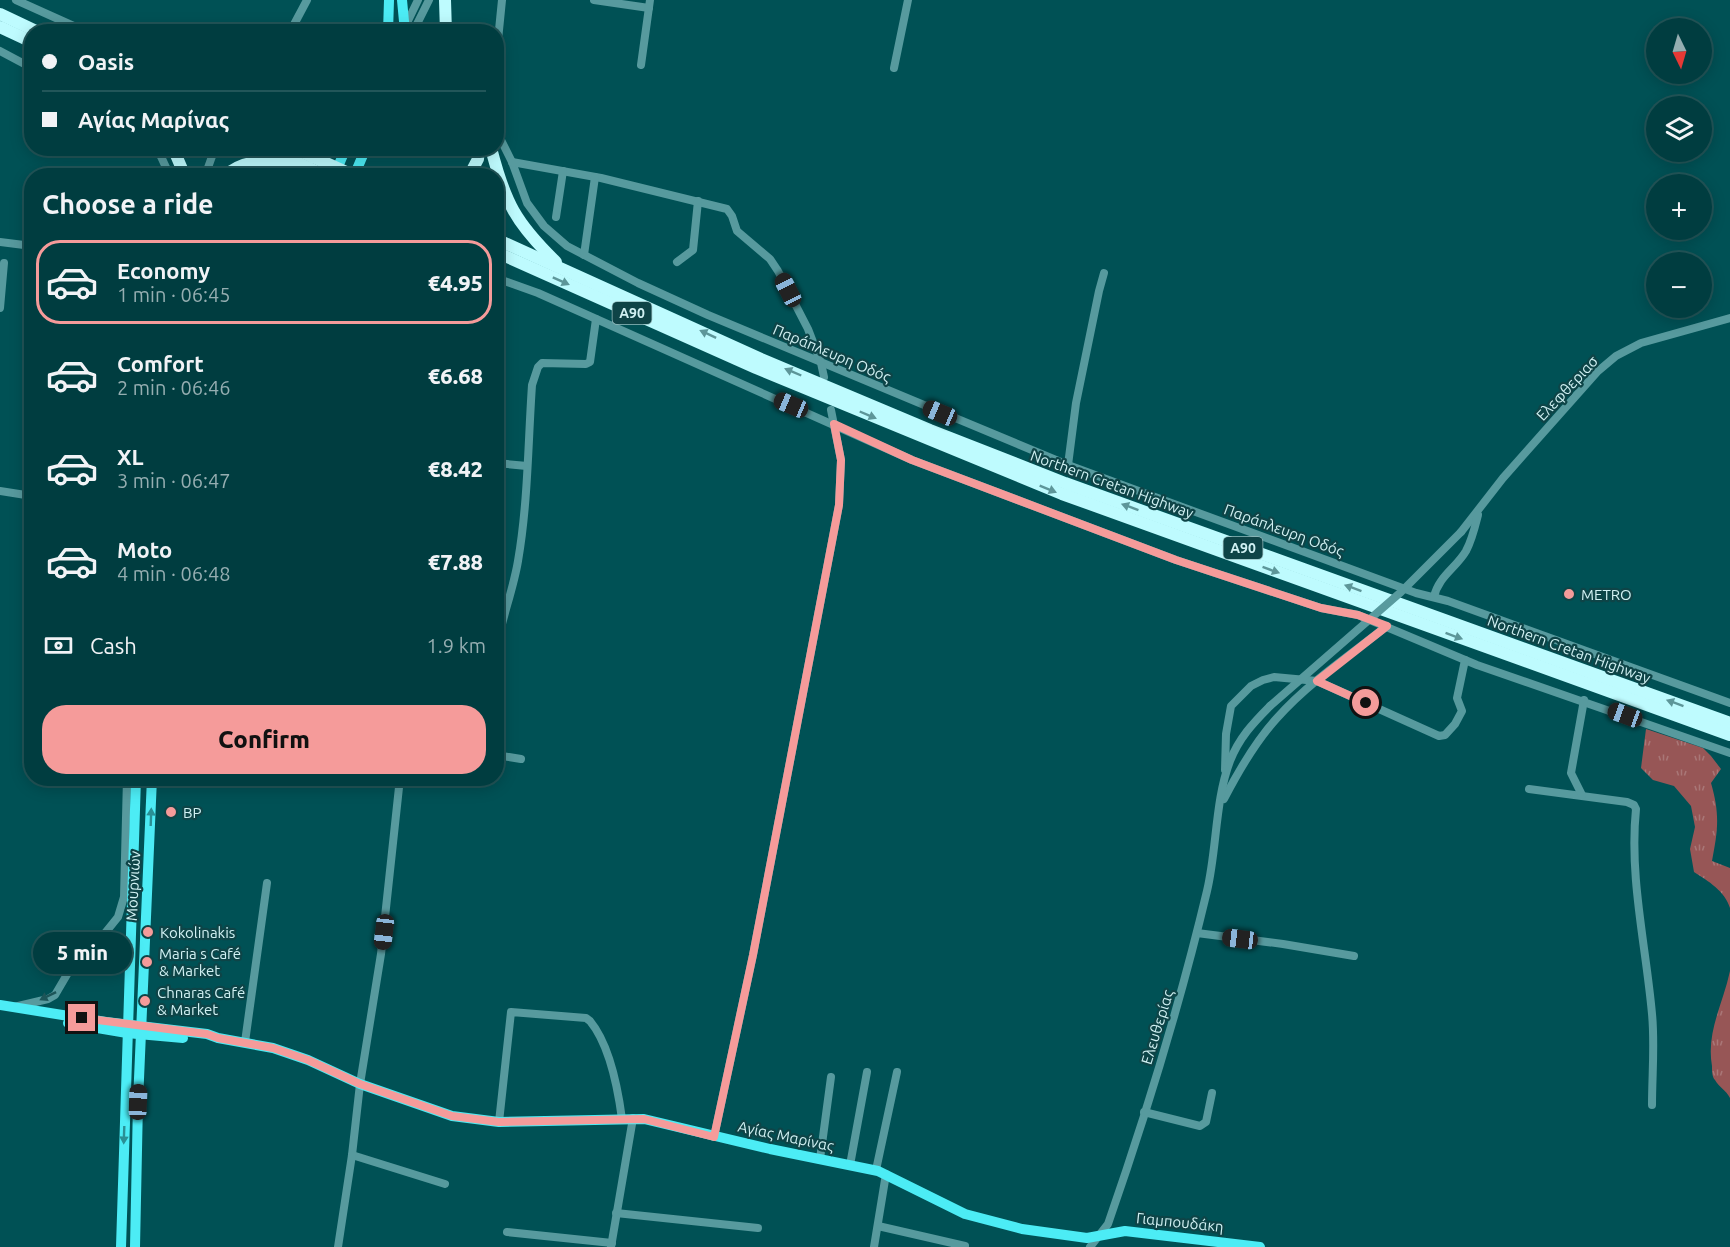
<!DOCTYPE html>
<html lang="en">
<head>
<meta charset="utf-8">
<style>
	body { margin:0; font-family:Ubuntu,sans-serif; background:#0a4447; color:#f1f3f6; height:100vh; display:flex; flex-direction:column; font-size:22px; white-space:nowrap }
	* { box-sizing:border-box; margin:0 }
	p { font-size:20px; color:#95aeb1 }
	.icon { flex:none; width:33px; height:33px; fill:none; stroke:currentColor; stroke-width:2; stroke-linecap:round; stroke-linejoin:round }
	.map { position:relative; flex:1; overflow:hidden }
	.sheet { position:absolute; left:24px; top:168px; width:480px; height:618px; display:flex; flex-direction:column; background:#003d40; border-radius:24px; box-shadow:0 3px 15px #0003,0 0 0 2px #225659 }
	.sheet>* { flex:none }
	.guide { position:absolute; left:24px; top:24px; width:480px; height:132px; border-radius:24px; box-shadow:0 3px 15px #0003,0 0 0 2px #225659; display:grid; align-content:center; height:132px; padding:0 18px; background:#003d40 }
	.needle { width:39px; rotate:175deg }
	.controls { position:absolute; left:1646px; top:18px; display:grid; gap:12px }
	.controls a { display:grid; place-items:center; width:66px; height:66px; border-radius:50%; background:#003d40; box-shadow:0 3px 15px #0003,0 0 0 2px #225659; font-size:30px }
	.end { position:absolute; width:27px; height:27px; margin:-14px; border:8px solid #f59b9a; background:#111; box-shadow:0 0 0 3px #111 }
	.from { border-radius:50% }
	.bubble { position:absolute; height:42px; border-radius:21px; background:#003d40; box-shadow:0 3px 15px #0003,0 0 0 2px #225659; font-size:20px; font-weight:800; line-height:42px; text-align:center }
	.car { position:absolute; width:18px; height:36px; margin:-18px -9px; border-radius:8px; box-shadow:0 0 4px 2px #0007; background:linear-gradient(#222 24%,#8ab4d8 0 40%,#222 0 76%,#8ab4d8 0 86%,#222 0) }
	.guide b { display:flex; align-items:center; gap:21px; height:57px; font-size:22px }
	.guide b+b { border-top:2px solid #225659 }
	.guide i { width:15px; height:15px; background:#f1f3f6 }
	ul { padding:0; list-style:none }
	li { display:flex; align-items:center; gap:18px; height:84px; margin:0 12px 9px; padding:0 6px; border:3px solid transparent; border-radius:24px }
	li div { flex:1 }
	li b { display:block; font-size:22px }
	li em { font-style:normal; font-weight:800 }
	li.selected { border-color:#f59b9a }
	li>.icon { width:54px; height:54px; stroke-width:1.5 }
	h2 { padding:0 18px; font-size:27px; line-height:72px }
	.pay { display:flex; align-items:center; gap:15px; height:66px; padding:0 18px; font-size:22px }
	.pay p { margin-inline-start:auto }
	.cta { display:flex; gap:12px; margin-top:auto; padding:12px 18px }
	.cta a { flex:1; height:69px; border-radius:24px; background:#f59b9a; color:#111; font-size:24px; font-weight:800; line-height:69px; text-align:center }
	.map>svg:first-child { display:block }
	.grass { fill:url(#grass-tufts) }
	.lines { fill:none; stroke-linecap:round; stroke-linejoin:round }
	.minor { stroke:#579a9e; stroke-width:8 }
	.major { stroke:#4cecf5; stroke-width:10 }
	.highway { stroke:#befbfe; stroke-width:12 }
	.minor-bridge { stroke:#579a9e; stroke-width:8 }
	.highway-bridge { stroke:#befbfe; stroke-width:12 }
	.oneway { fill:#5d9699 }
	.oneway2 { fill:#2a9095 }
	.oneway3 { fill:#1d5558 }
	.route { stroke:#f59b9a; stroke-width:8 }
	.poi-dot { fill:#f59b9a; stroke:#0e4447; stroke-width:2 }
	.labels { text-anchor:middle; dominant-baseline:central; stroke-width:4.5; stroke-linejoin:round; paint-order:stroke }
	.shield { fill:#0e4447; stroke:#96bdbf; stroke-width:1.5 }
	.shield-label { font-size:14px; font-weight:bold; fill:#d1f1f3 }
	.street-label { font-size:15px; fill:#d1f1f3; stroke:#0e4447 }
	.poi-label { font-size:15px; fill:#d1f1f3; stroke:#0e4447; text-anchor:start }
</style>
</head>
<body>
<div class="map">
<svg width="1730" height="1247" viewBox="0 0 1730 1247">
	<defs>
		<pattern id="grass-tufts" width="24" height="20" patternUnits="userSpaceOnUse" patternTransform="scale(1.5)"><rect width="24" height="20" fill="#975656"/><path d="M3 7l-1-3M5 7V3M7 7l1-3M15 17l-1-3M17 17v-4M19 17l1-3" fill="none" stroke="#a97777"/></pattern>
	</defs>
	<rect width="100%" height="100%" fill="#005155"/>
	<g class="grass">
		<path d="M1646,729L1703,748L1711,756L1721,769L1711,783C1720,814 1718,830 1712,861L1730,868V908C1725,891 1708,881 1694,872L1690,849L1695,827L1691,806L1674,786L1653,780L1641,768Z"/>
		<path d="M1730,971V1098C1726,1090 1719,1087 1715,1080C1712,1077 1712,1071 1712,1066C1706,1032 1723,1004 1730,971Z"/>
	</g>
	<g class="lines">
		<g class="minor">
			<path d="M16,0L87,32"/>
			<path d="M594,0L649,8"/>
			<path d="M404,29L418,0"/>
			<path d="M290,32L307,0"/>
			<path d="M413,32L429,0"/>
			<path d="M0,51L32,68"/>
			<path d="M496,60L502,0"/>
			<path d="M641,65L650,0"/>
			<path d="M894,68L908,0"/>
			<path d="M496,130L512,162L527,203L544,226L567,246L638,283L708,315L1068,465L1416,593L1448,601L1730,703"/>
			<path d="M157,148L170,176"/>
			<path d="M512,162L601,178L727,209L732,216L737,231L770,259L778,271L808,329L821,363L824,377"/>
			<path d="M205,176L215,148"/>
			<path d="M556,217L563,171"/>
			<path d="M0,242L32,246"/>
			<path d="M584,255L595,177"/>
			<path d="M677,262L693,250L698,201"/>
			<path d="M496,278L538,293L912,460L1176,560L1321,608L1358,615L1477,665L1730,753"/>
			<path d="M0,308L4,263"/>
			<path d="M496,463L527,466"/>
			<path d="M1068,465L1076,403L1099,291L1104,273"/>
			<path d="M0,491L32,496"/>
			<path d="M1461,532L1503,478L1597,372L1616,356L1641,343L1730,318"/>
			<path d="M1434,597C1438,577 1456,568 1466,551C1472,540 1475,527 1478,515"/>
			<path d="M496,651C501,620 513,591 518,561C528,503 528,443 532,385L538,367L542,363L586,364L590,362L596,319"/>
			<path d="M496,755L521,759"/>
			<path d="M1225,770L1226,734L1231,706L1251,686L1263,680L1274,677L1317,681L1439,736L1445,735L1455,724L1462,711L1457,698L1465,660"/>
			<path d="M1529,789L1627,802L1634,805L1636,809C1629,877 1646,946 1652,1014C1655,1044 1652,1075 1652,1105"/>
			<path d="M1582,795L1571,773L1584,700"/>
			<path d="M1224,799C1239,770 1255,742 1277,718C1308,683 1350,655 1387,626"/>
			<path d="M1197,933L1283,944L1354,956"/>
			<path d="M14,1007L48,999L55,995L72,966L101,938L118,917L124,897L127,778"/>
			<path d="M245,1042L267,883"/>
			<path d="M1144,1112L1200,1126L1206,1122L1212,1093"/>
			<path d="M499,1122L511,1012L586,1018L590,1021C609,1044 618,1089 622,1119"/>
			<path d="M714,1137L753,955L839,505L841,460L831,410"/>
			<path d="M352,1155L445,1184"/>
			<path d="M820,1159L831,1077"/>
			<path d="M850,1165L867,1072"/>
			<path d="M876,1170L897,1072"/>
			<path d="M616,1213L758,1228"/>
			<path d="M878,1226L965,1246"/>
			<path d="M507,1232L612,1243"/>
			<path d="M338,1247L352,1155L360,1084L381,954L400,778"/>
			<path d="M611,1247L633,1118"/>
			<path d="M874,1247L886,1174"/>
			<path d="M1090,1247L1108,1224C1146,1115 1180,1004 1207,891C1217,849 1215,800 1230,761C1239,738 1253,723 1270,706"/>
		</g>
		<g class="major">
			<path d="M402,0L405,32"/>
			<path d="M388,32L389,0"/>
			<path d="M334,176L346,148"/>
			<path d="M354,176L366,148"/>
			<path d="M0,1005L106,1022L207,1034L218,1038L273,1048L308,1060L360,1084L452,1116L499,1122L644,1119L770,1149L878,1171L965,1214L1022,1229L1087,1238L1125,1231L1260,1247"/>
			<path d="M68,1023L127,1033L183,1038"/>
			<path d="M121,1247L136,778"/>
			<path d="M135,1247L138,1102L152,778"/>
		</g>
		<g class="highway">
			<path d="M445,0L446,32"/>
			<path d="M0,14L38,32"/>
			<path d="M0,27L32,42"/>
			<path d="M173,148L185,176"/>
			<path d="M267,148L326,176"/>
			<path d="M294,148L313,157"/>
			<path d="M491,148C505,203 516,223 556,262"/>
			<path d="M225,176C244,158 270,161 294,161"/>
			<path d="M469,176L478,159L479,148"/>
			<path d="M496,239L761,359L930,430L1065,483L1730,723"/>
			<path d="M496,252L756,368L1062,494L1730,735"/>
		</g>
		<path class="minor-bridge" d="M1270,706L1401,592L1461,532"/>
		<path class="highway-bridge" d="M313,157L355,176"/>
	</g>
	<defs><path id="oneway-solid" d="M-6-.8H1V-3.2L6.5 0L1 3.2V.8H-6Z" transform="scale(1.5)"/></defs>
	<g class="oneway">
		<use href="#oneway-solid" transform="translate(561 281) rotate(24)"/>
		<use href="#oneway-solid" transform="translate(708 334) rotate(-155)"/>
		<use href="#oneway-solid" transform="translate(793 372) rotate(-157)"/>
		<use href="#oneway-solid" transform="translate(868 415) rotate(23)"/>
		<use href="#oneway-solid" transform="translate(1048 489) rotate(22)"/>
		<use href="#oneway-solid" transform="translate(1130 507) rotate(-160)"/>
		<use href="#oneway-solid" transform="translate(1271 570) rotate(20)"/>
		<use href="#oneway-solid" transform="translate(1353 588) rotate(-160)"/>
		<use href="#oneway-solid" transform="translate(1454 636) rotate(20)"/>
		<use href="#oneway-solid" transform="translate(1675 703) rotate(-160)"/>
	</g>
	<g class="oneway2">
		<use href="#oneway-solid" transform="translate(151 817) rotate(-88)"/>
		<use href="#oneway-solid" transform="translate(124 1135) rotate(92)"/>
	</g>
	<use class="oneway3" href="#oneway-solid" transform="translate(48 996) rotate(154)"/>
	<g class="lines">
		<path class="route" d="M82,1018L207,1034L218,1038L273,1048L308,1060L360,1084L452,1116L499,1122L644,1119L714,1137L753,955L839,505L841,460L834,424L912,460L1176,560L1321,608L1358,615L1387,626L1317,681L1366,703"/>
	</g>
	<g class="poi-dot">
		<circle cx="1569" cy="594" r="6"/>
		<circle cx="171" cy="812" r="6"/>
		<circle cx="148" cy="932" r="6"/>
		<circle cx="147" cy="962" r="6"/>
		<circle cx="145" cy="1001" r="6"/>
	</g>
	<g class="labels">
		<g class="shield">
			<rect x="612.5" y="302" width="39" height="22" rx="4.5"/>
			<rect x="1223.5" y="537" width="39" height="22" rx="4.5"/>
		</g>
		<g class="shield-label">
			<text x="632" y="313">Α90</text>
			<text x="1243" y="548">Α90</text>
		</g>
		<g class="street-label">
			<text transform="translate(832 353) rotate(23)">Παράπλευρη Οδός</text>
			<text transform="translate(1567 388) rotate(-47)">Ελεφθεριασ</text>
			<text transform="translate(1112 484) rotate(20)">Northern Cretan Highway</text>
			<text transform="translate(1284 530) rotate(20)">Παράπλευρη Οδός</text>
			<text transform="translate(1569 649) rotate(20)">Northern Cretan Highway</text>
			<text transform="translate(133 886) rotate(-87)">Μουρνιών</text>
			<text transform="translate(1157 1027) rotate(-73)">Ελευθερίας</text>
			<text transform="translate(786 1136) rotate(12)">Αγίας Μαρίνας</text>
			<text transform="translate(1180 1222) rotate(6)">Γιαμπουδάκη</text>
		</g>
		<g class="poi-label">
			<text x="1581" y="594">METRO</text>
			<text x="183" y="812">BP</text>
			<text x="160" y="932">Kokolinakis</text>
			<text x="159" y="953">Maria s Café<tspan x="159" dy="17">&amp; Market</tspan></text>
			<text x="157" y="992">Chnaras Café<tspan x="157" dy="17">&amp; Market</tspan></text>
		</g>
	</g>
</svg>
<div class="controls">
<a><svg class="needle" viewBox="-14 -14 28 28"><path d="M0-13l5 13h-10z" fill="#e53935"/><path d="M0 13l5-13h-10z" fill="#95aeb1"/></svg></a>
<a><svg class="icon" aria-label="layers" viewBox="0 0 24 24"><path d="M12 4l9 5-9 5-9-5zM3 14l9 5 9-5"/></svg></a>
<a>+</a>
<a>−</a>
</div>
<i class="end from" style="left:1366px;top:703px"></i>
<i class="end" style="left:82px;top:1018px"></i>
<div class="bubble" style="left:33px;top:932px;width:99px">5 min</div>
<i class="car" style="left:788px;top:290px;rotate:333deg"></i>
<i class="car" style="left:791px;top:405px;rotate:293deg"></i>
<i class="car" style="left:940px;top:413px;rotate:293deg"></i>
<i class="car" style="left:1625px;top:715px;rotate:290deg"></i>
<i class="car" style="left:384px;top:932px;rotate:187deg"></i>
<i class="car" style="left:1240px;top:939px;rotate:277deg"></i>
<i class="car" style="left:138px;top:1102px;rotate:2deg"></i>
<div class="guide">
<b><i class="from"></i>Oasis</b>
<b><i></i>Αγίας Μαρίνας</b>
</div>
<section class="sheet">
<h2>Choose a ride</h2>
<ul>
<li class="selected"><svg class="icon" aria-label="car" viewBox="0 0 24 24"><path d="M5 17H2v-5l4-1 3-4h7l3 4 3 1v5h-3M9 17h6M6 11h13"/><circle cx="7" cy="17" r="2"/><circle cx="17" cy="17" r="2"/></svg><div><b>Economy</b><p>1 min · 06:45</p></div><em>€4.95</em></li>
<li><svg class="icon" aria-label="car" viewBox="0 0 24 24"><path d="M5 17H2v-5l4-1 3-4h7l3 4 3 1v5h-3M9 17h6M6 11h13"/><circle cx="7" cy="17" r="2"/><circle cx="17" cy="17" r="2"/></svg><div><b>Comfort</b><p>2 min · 06:46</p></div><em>€6.68</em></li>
<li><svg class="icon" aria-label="car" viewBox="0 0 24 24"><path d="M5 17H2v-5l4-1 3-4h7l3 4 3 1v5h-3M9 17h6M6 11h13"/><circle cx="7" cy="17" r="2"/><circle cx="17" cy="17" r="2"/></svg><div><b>XL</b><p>3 min · 06:47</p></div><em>€8.42</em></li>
<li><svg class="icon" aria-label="car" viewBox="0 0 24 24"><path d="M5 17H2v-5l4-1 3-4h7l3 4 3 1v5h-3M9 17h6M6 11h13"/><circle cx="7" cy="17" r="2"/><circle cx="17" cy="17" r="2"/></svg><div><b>Moto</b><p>4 min · 06:48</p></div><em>€7.88</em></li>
</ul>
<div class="pay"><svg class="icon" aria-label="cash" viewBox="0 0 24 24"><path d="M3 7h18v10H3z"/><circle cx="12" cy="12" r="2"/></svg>Cash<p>1.9 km</p></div>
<div class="cta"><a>Confirm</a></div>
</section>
</div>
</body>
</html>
